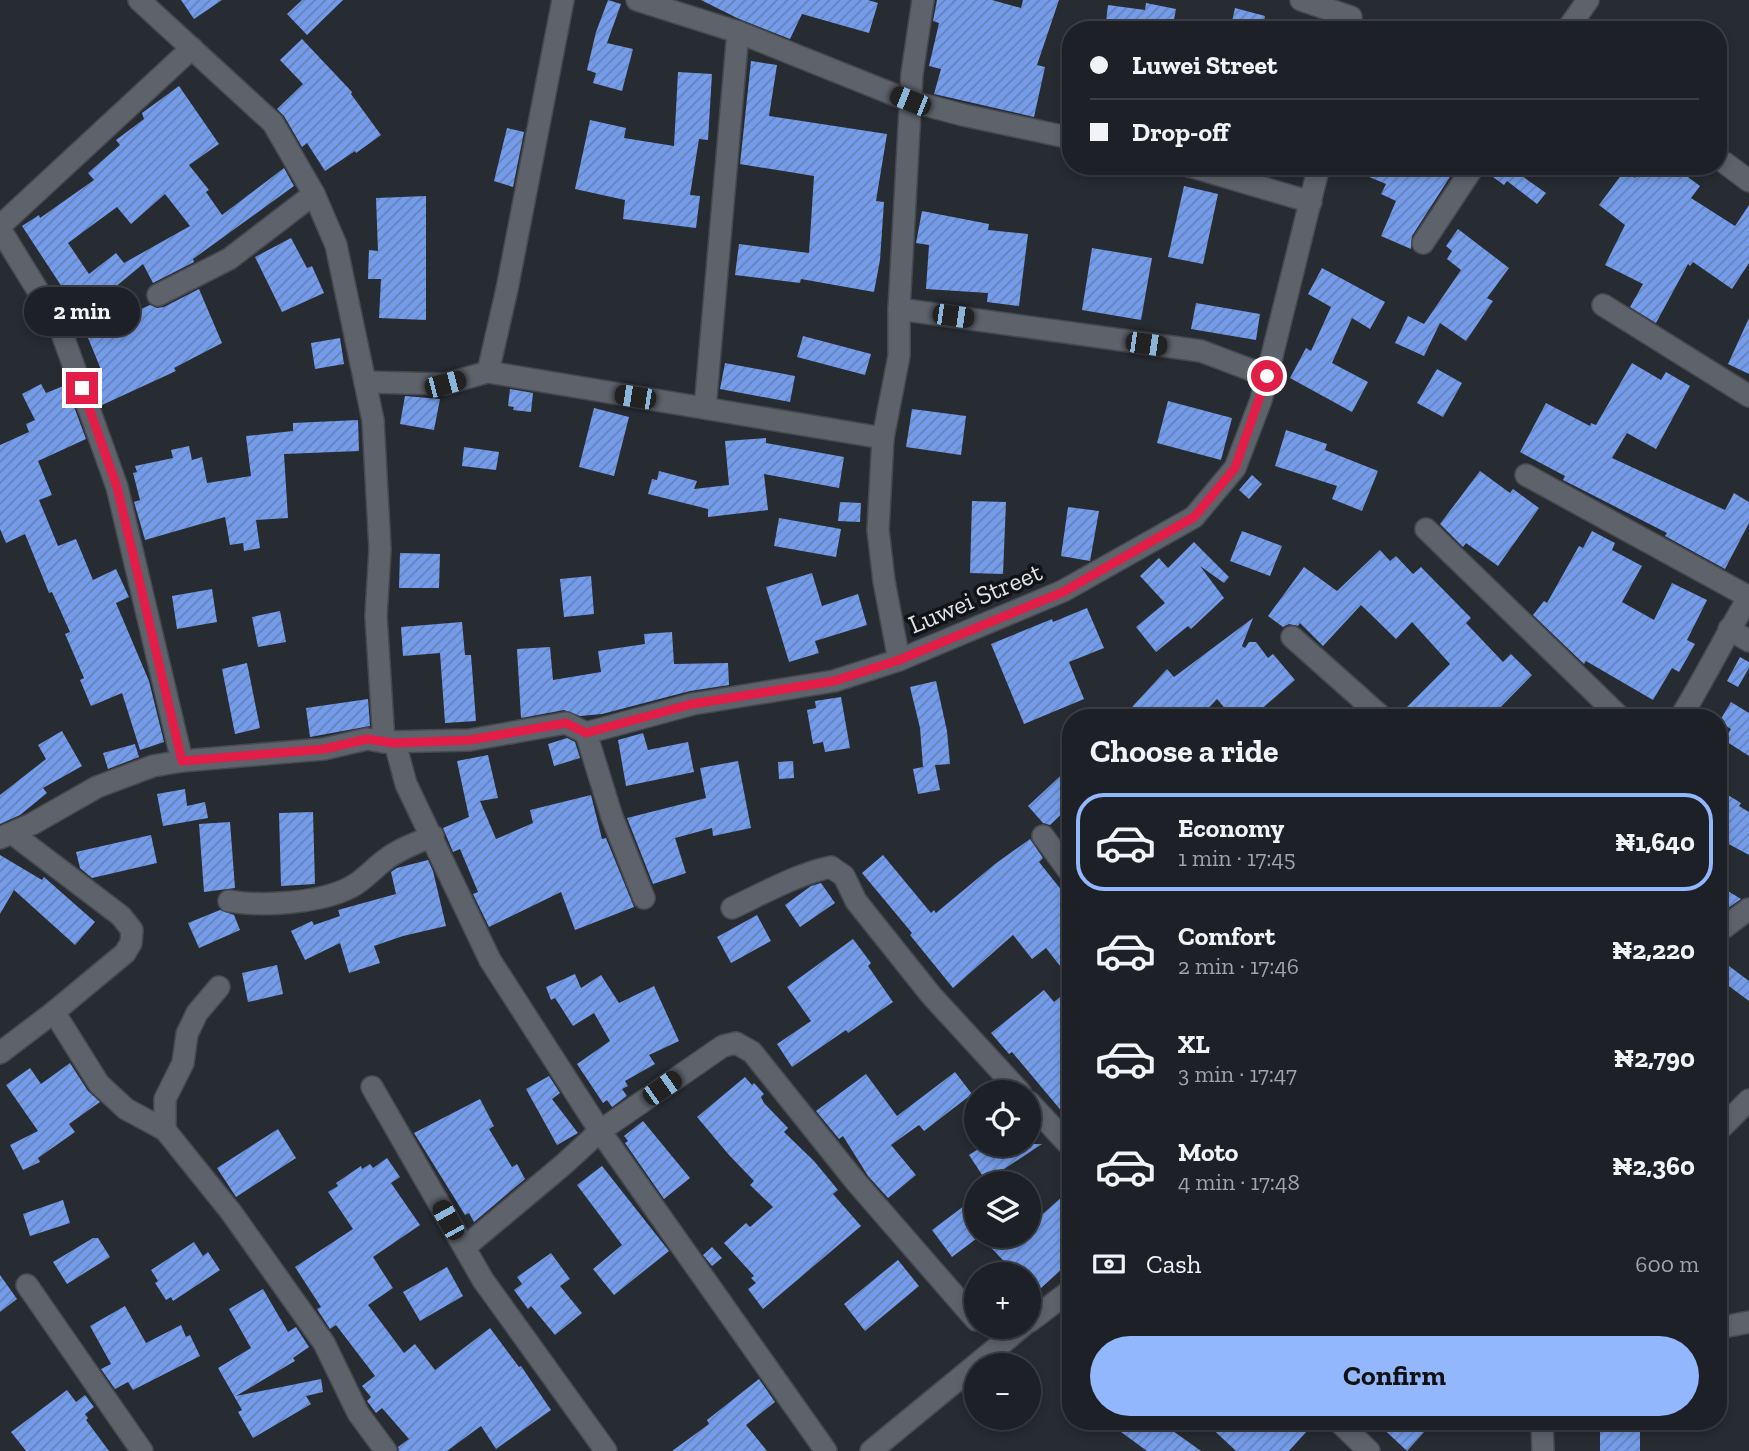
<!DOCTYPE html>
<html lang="en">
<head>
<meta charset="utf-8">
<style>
	body { margin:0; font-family:"Zilla Slab",serif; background:#2a2d32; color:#f1f3f6; height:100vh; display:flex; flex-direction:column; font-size:26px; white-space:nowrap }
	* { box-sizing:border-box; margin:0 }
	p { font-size:23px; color:#a0a3a7 }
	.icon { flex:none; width:38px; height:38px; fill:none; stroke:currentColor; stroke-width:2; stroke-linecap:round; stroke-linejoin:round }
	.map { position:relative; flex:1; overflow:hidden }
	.details { position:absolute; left:1062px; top:709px; width:665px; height:721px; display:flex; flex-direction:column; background:#1d2026; border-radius:28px; box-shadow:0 4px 10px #0003,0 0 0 2px #3b3e43 }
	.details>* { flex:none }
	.guide { position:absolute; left:1062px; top:21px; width:665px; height:154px; border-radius:28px; box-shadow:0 4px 10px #0003,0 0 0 2px #3b3e43; display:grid; align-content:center; height:154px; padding:0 28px; background:#1d2026 }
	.tools { position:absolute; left:964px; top:1080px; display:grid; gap:14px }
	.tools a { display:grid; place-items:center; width:77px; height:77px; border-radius:50%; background:#1d2026; box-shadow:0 4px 10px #0003,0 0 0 2px #3b3e43; font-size:35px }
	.end { position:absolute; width:32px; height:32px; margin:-16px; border:9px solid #e11d48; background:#fff; box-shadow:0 0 0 4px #fff }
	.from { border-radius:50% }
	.bubble { position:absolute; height:49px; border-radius:24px; background:#1d2026; box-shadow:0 4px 10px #0003,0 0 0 2px #3b3e43; font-size:23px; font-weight:700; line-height:49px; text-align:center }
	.car { position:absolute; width:21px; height:42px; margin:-21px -10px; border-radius:9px; box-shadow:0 0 5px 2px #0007; background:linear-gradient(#222 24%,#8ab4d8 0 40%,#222 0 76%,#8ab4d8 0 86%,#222 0) }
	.guide b { display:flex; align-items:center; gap:24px; height:66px; font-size:26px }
	.guide b+b { border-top:2px solid #3b3e43 }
	.guide i { width:18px; height:18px; background:#f1f3f6 }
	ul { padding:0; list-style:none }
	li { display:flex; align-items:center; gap:21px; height:98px; margin:0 14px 10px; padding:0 14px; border:4px solid transparent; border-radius:28px }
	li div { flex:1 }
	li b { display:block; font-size:26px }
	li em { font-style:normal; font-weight:700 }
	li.active { border-color:#92b7fd }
	li>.icon { width:63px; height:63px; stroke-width:1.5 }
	h2 { padding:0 28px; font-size:32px; line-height:84px }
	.pay { display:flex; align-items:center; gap:18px; height:77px; padding:0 28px; font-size:26px }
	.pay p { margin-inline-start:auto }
	.primary-button { display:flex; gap:14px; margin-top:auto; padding:14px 28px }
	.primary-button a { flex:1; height:80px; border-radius:42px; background:#92b7fd; color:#111; font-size:28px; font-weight:700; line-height:80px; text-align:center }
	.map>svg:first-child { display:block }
	.building { fill:url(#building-hatch); fill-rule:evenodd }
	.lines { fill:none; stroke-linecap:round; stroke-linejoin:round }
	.minor-casing { stroke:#46494f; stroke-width:24 }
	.minor { stroke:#5e626b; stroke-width:21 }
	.route { stroke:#e11d48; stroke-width:9 }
	.labels { text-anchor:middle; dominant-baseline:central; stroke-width:7; stroke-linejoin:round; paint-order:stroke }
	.street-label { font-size:26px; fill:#dfe2e6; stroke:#111317 }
</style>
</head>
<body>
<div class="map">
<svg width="1749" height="1451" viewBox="0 0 1749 1451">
	<defs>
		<pattern id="building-hatch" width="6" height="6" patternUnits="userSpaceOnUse" patternTransform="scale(1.75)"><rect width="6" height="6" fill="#749cea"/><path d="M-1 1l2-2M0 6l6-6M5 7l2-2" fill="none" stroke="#6582b8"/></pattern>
	</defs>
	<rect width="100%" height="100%" fill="#272b32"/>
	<g class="building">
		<path d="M181,0H222L194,19Z"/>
		<path d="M302,0H343L307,35L287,14Z"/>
		<path d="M608,0L621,4L607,43L633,49L622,91L593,83L596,73L587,70L596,32Z"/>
		<path d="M701,0H868L878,3L869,33L802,14L790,39L737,18Z"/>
		<path d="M937,0H992L1021,8L1023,0H1059L1037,65L1045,67L1034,117L934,94L941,69L929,66L939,23L933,21Z"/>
		<path d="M1146,3L1176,9L1172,30H1105L1108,5L1145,10Z"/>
		<path d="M1235,8L1265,16L1262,30H1230Z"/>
		<path d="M302,39L352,92L351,94L381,135L356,153L355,151L325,171L307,143L302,147L284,116L277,109L303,84L280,60Z"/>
		<path d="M751,61L777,65L769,116L887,134L876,201L884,202L880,260L874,292L801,279L800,283L735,275L739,244L809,253L814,176L740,164Z"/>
		<path d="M678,72L712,74L708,140L699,139L690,195L700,196L696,228L623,219L625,200L575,189L590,120L626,128L624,138L674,146Z"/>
		<path d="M179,86L219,144L189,165L209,190L206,192L222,215L284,168L294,186L193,259L194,262L153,283L143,264L85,312L60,284L22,226L39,215L40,218L94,180L88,173L120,145L116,140L144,119L142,113ZM165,194L190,226L124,263L116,253L89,274L68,243L117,207L131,224Z"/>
		<path d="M507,128L524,132L513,187L494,181Z"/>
		<path d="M1343,166H1457L1412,236L1411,249L1381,236L1396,201L1381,194L1386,184Z"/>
		<path d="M1487,166H1518L1515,171L1546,193L1537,204L1507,181L1504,185L1486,172Z"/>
		<path d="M1643,166H1673L1700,186L1691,198L1735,226L1749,205V263L1732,289L1693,262L1690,266L1688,264L1656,323L1630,307L1643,284L1605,265L1625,225L1599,205L1625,170L1635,178Z"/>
		<path d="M1184,186L1218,194L1203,264L1168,257Z"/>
		<path d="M426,196V320L379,318L381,279H368L369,250L378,251L376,198Z"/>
		<path d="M922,211L989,224L988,230L1028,234L1019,306L987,302L988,293L926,289L929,245L916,243Z"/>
		<path d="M1458,229L1509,268L1487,298L1493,301L1466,341L1440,323L1424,356L1395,343L1408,316L1424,324L1461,270L1447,259L1452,251L1446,246Z"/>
		<path d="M291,238L307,268L312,266L324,293L282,312L255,257Z"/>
		<path d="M1092,248L1152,258L1141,320L1082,310Z"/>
		<path d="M1322,268L1385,302L1370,329L1352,318L1332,363L1368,382L1352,412L1290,378L1306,348L1311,351L1331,307L1308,294Z"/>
		<path d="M199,289L222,343L174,368L176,371L102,405L92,377L102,372L86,333L150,305L157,308L164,307Z"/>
		<path d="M1196,303L1260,314L1256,340L1191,329Z"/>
		<path d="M1749,318V374L1728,364Z"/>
		<path d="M803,336L871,354L865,375L797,357Z"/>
		<path d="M340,338L344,364L315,369L311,343Z"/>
		<path d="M725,363L795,376L790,402L720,389Z"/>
		<path d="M1632,363L1661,380L1666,372L1690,386L1656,449L1627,433L1612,458L1725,510L1734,493L1749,502V523L1725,569L1665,536L1667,533L1563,480L1565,476L1520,452L1546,403L1590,426L1591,423L1596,425Z"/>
		<path d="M1437,369L1462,383L1443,417L1417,403Z"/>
		<path d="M41,384L46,393L66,385L86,439L38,461L52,495L39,500L58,546L76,539L93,580L116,569L129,597L116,603L149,681L164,742L140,750L122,693L91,706L80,680L84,678L65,634L70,632L52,592L49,593L25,534L6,543L0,529V445L29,432L26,424L35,420L22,394Z"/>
		<path d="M510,389L533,393L531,412L513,410L514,407L508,406Z"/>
		<path d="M405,396L440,399L434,430L400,424Z"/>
		<path d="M1168,401L1232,418L1221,460L1157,443Z"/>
		<path d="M594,408L629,417L614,476L579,467Z"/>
		<path d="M912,409L966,416L961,455L906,447Z"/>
		<path d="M358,420L359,451L284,454L288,518L256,520L260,548L244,551L243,543L230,545L225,517L145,540L134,502L140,500L133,473L137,472L135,466L173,458L171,450L189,446L192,460L202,457L207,483L251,476L246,436L293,431V423Z"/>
		<path d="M1286,430L1327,444L1325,450L1378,471L1362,511L1332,499L1337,486L1275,466Z"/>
		<path d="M766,438V443L844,457L839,488L764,474L768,510L708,517V509L648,494L652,479L657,480L659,471L697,481L694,489L729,485L725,441Z"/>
		<path d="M464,447L499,452L496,470L462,466Z"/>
		<path d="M1480,471L1510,493L1513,489L1539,508L1498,566L1466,543L1463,547L1440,524Z"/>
		<path d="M1252,475L1262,484L1249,499L1239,490Z"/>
		<path d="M972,501L1006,502L1003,574L970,573Z"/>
		<path d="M840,502L861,503L860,522L838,521Z"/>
		<path d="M1068,507L1099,511L1090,561L1061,556Z"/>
		<path d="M779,518L841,529L836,557L774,546Z"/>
		<path d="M1242,531L1282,546L1270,576L1230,561Z"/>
		<path d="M1592,531L1615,543L1612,550L1642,566L1622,602L1654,620L1672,583L1707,600L1687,640L1695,644L1679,672L1672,668L1653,700L1586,661L1584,664L1533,615L1544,601L1547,603L1579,546L1583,548Z"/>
		<path d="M1194,542L1229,577L1224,583L1200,566L1224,598L1191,629L1188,626L1156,652L1136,627L1165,603L1140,576L1159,558L1168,568Z"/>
		<path d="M1380,550L1390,561L1396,556L1413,574L1421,567L1471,618L1466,623L1503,662L1511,654L1532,675L1490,718H1396L1450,664L1412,622L1396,639L1361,605L1323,646L1300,623L1298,626L1289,624L1283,627L1268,616L1304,567L1337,591Z"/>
		<path d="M400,553L440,554L439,588H399Z"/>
		<path d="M812,573L822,606L858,594L867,625L815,641L819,653L789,662L766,587Z"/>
		<path d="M591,576L594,614L564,617L560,579Z"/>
		<path d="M212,589L217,622L177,629L172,596Z"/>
		<path d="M1087,608L1104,648L1069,662L1084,699L1024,724L991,644L1052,619L1053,622Z"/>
		<path d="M280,611L286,642L258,647L252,617Z"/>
		<path d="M1253,618L1242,646L1245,648L1249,642H1256L1268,658L1273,654L1295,680L1251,718H1233L1217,699L1199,718H1122L1167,669L1174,677Z"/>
		<path d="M462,622L465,655H471L476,721L445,723L440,653L403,656L401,627Z"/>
		<path d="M672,632L674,664L728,663L729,685L690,691L602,714L580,716L564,710L521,718L517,649L550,647L553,680L601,672L598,651L645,644L644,634Z"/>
		<path d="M1740,657L1749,662V668L1738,687L1727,681Z"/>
		<path d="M247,663L260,728L235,734L222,669Z"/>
		<path d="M936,681L947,731L950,764L935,765L940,790L918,794L913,769L923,767L920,728L910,687Z"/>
		<path d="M841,697L850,748L825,752L823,742L813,744L807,710L816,708L815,701Z"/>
		<path d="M368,699L370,726L310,737L306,708Z"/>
		<path d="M1731,702L1749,713V756L1724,740L1731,729L1719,722Z"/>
		<path d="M62,731L82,766L43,788L47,793L20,815L0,824V795L46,759L38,745Z"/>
		<path d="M643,733L648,750L688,742L694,772L626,786L618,740Z"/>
		<path d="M567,738L575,742L580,758L554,766L548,744Z"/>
		<path d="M135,744L139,757L108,769L103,753Z"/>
		<path d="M488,755L498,798L480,801L496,839L533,823L530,810L591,795L602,839L606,838L634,907L575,930L561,892L489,927L473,894L478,892L460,849L453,852L443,828L469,817L457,761Z"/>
		<path d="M738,761L751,828L713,836L712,828L675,838L686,873L653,884L627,818L706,798L700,768Z"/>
		<path d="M793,761L794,778L779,779L778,762Z"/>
		<path d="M1071,766V805L1050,825L1043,823L1028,806Z"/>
		<path d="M185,789L187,806L205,802L208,818L163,826L157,794Z"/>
		<path d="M1718,789L1741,803L1739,806L1749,812V855L1723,841L1728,833L1718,827Z"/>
		<path d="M313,812L315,884L281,886L279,813Z"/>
		<path d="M230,822L235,888L204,892L199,824Z"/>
		<path d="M151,835L157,863L92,878L80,868L76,852Z"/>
		<path d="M1030,839L1043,858L1039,862L1071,902V980L1046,948L1032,959L1013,935L953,988L910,935L912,933L862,873L883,855L931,913L934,910L936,913L995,864Z"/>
		<path d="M0,855L42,880L44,877L95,922L75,945L14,890L0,914Z"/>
		<path d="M428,860L433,871L446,926L403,936L374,946L380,963L349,973L340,943L305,960L291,931L312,921L314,925L340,916L338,910L396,894L391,872L397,868Z"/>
		<path d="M821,883L835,903L800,927L785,905L811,886Z"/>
		<path d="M1718,885L1741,899L1718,915Z"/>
		<path d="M220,910L234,915L240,930L199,948L188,923Z"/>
		<path d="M757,915L771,941L731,963L717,937Z"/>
		<path d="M853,939L871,963L868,966L893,1002L848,1033L846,1030L792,1067L777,1044L811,1021L787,987Z"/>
		<path d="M1725,963L1749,981V1001L1718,978V971Z"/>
		<path d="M277,965L283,994L248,1002L242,973Z"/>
		<path d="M575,974L581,988L601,975L619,1003L654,986L679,1041L649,1055L655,1064L625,1081L628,1086L622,1089L627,1096L612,1107L607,1100L603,1103L577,1064L610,1041L594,1013L573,1026L555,998L551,1000L546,987Z"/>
		<path d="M1071,988V1107L1064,1114L1012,1052L1009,1054L991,1033L1044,990L1054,1002Z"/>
		<path d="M70,1063L88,1091L100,1102L69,1124L75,1132L38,1158L40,1162L23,1170L10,1145L38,1131L6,1085L30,1068L41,1084Z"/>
		<path d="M955,1072L972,1094L924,1131L919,1125L891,1145L916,1175L888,1198L868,1176L843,1136L839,1139L816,1111L866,1074L897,1116Z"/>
		<path d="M549,1076L560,1093L552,1099L578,1133L557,1145L526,1089Z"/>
		<path d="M745,1077L752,1085L754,1083L764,1094L761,1097L764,1103L788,1128L784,1132L814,1161L838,1190L833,1194L861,1226L763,1309L748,1289L756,1283L751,1278L754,1276L724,1243L746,1223L750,1227L773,1207L750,1185L754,1181L729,1155L697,1117Z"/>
		<path d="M480,1099L494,1126L489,1129L512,1167L517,1164L525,1179L474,1222L469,1213L465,1215L414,1133Z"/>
		<path d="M643,1121L690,1178L664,1199L625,1143L628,1141L624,1136Z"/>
		<path d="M278,1129L296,1158L236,1197L217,1168Z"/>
		<path d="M986,1144H1042L986,1181L969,1155Z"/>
		<path d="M387,1158L400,1177L391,1183L420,1225L373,1257L393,1288L368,1305L404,1353L415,1344L435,1370L490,1328L519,1367L521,1366L551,1410L496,1449L481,1426L447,1451H399L398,1447L409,1439L382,1408L376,1413L367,1401L371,1397L362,1386L375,1376L336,1325L330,1329L317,1309L321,1307L295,1267L353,1229L328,1192L338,1186L336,1183L361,1166L362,1169L370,1164L373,1168Z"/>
		<path d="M602,1166L669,1251L614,1295L593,1269L622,1245L577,1185Z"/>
		<path d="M1071,1189V1277L1068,1278L1062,1269L1029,1299V1274H1016L980,1236H1029V1226Z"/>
		<path d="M63,1200L70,1223L30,1236L23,1214Z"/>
		<path d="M964,1206L976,1222V1239L952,1257L932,1230Z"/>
		<path d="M93,1238H98L110,1257L67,1284L53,1262Z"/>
		<path d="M194,1242L203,1256L208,1252L220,1270L173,1301L171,1297L166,1300L155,1283L158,1281L151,1270Z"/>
		<path d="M712,1247L722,1258L712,1266L703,1255Z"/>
		<path d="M551,1253L570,1279L560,1286L582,1313L555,1335L531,1306L528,1309L514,1290L522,1284L517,1277Z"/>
		<path d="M898,1260L919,1286L865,1331L844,1304Z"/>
		<path d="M447,1267L463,1296L420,1321L403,1292Z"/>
		<path d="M0,1275L17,1299L0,1312Z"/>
		<path d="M263,1289L288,1332L296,1327L309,1347L293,1358L295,1361L236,1396L321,1379L323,1392L306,1396L311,1404L253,1438L238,1412L242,1410L218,1368L251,1348L229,1309Z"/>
		<path d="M125,1306L146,1343L181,1325L186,1337L190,1335L200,1356L133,1390L128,1382L115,1389L101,1369L111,1364L90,1326Z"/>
		<path d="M759,1379L775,1402L746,1425L767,1451H672L709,1424L707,1420Z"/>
		<path d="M67,1390L76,1402L85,1395L94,1407L85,1414L88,1418L86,1420L109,1451H26L11,1432Z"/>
		<path d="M1128,1421H1159L1201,1451H1147L1121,1432Z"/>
		<path d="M1204,1421H1297L1308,1430L1289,1451H1236Z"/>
		<path d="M1375,1421H1434L1407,1451Z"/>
		<rect x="1600" y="1421" width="40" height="30"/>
	</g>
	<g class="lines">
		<g class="minor-casing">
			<g id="minor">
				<path d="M637,0L738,32L910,101L963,115L1071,138"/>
				<path d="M1301,0L1351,17"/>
				<path d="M1567,30L1588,0"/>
				<path d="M1725,163L1749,181"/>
				<path d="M1189,166L1311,202"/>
				<path d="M0,226L192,48"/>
				<path d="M0,229L59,325L117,487L182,761"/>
				<path d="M1423,243L1474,166"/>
				<path d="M158,295L229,259L314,194"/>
				<path d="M1603,305L1749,396"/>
				<path d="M899,309L1201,351L1267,376"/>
				<path d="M488,372L507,289L563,0"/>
				<path d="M365,382L445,384L488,372L883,438"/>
				<path d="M705,408L738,32"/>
				<path d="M1526,475L1749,597"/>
				<path d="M1426,529L1621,718"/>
				<path d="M1729,629L1749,641"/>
				<path d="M1292,637L1383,718"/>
				<path d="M899,660L884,581L878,530L883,438L899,356V309L912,74L923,0"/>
				<path d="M1680,718C1705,678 1725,636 1749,597"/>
				<path d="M586,733L612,817L644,898"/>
				<path d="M384,742L470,740L566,723L586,733L693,704L834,681L899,660L1063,591L1194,517L1235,468L1261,400L1319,166"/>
				<path d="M395,743L406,784L490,960L600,1131L826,1451"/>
				<path d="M1043,836L1071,874"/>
				<path d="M0,838L32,824L97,787L153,766L182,761L324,749L367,739L384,742L376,616L380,549L373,420L336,245L314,194L273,123L139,0"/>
				<path d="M229,901C262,907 321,903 351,887C363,881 374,868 385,860C399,849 416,843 433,836"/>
				<path d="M732,908C764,893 797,874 831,867L844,876L856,901L931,995L1020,1092"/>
				<path d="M1718,932L1749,909"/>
				<path d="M54,1012L99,1084L126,1109L165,1130L231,1212L324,1343L358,1413L386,1451"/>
				<path d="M0,1053L54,1012L125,953L131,943L132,930L121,916L13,834"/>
				<path d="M372,1087L483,1280L606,1451"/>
				<path d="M1029,1102L1071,1147"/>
				<path d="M165,1130V1099L183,1063L187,1034L197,1013L219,987"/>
				<path d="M1718,1131L1749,1100"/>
				<path d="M465,1247L563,1165L600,1131L723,1046L736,1043L752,1052L856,1182L976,1320"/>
				<path d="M27,1285L142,1451"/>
				<path d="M1029,1322L1071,1290"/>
				<path d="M1718,1328L1749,1322"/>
				<path d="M1338,1421L1369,1451"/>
				<path d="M1542,1421L1543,1451"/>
				<path d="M871,1451L1023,1326"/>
			</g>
		</g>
		<use href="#minor" class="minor"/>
	</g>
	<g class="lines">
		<path class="route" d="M82,388L117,487L182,761L324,749L367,739L394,743L470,740L566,723L586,733L692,704L834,681L899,660L1063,592L1194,517L1235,468L1267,376"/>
	</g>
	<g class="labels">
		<g class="street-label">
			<text transform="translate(975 598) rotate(-23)">Luwei Street</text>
		</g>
	</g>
</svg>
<div class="tools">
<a><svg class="icon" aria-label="locate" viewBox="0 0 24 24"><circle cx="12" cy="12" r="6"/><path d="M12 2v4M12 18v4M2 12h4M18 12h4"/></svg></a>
<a><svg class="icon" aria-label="layers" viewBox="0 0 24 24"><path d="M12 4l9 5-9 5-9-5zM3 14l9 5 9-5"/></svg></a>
<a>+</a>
<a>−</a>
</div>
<i class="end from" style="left:1267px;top:376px"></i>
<i class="end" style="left:82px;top:388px"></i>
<div class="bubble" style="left:24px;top:287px;width:116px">2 min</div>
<i class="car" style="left:910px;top:101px;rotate:292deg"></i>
<i class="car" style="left:953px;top:316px;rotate:98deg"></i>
<i class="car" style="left:1146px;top:344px;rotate:98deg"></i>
<i class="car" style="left:445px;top:384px;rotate:75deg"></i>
<i class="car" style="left:635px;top:397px;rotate:279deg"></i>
<i class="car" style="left:662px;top:1088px;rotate:55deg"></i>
<i class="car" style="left:448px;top:1220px;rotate:331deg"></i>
<div class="guide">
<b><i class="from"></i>Luwei Street</b>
<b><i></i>Drop-off</b>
</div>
<section class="details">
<h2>Choose a ride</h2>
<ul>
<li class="active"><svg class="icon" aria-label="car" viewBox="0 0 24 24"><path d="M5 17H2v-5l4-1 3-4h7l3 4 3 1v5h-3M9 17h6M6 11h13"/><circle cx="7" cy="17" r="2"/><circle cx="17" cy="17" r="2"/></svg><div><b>Economy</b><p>1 min · 17:45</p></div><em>₦1,640</em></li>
<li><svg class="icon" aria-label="car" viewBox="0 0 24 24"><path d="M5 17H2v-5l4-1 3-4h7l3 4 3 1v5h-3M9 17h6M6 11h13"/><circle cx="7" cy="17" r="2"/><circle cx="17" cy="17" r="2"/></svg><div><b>Comfort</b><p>2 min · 17:46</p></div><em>₦2,220</em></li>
<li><svg class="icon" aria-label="car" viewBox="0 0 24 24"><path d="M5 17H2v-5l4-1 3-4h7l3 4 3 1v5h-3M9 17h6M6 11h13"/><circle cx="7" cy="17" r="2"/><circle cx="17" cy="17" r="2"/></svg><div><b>XL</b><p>3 min · 17:47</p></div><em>₦2,790</em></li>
<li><svg class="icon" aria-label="car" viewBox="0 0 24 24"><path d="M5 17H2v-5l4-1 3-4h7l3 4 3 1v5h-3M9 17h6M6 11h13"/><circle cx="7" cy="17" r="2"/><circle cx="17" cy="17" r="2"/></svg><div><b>Moto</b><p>4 min · 17:48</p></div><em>₦2,360</em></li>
</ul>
<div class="pay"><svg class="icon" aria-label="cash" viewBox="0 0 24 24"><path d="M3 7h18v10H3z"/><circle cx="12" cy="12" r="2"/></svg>Cash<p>600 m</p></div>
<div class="primary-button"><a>Confirm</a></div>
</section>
</div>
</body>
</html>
